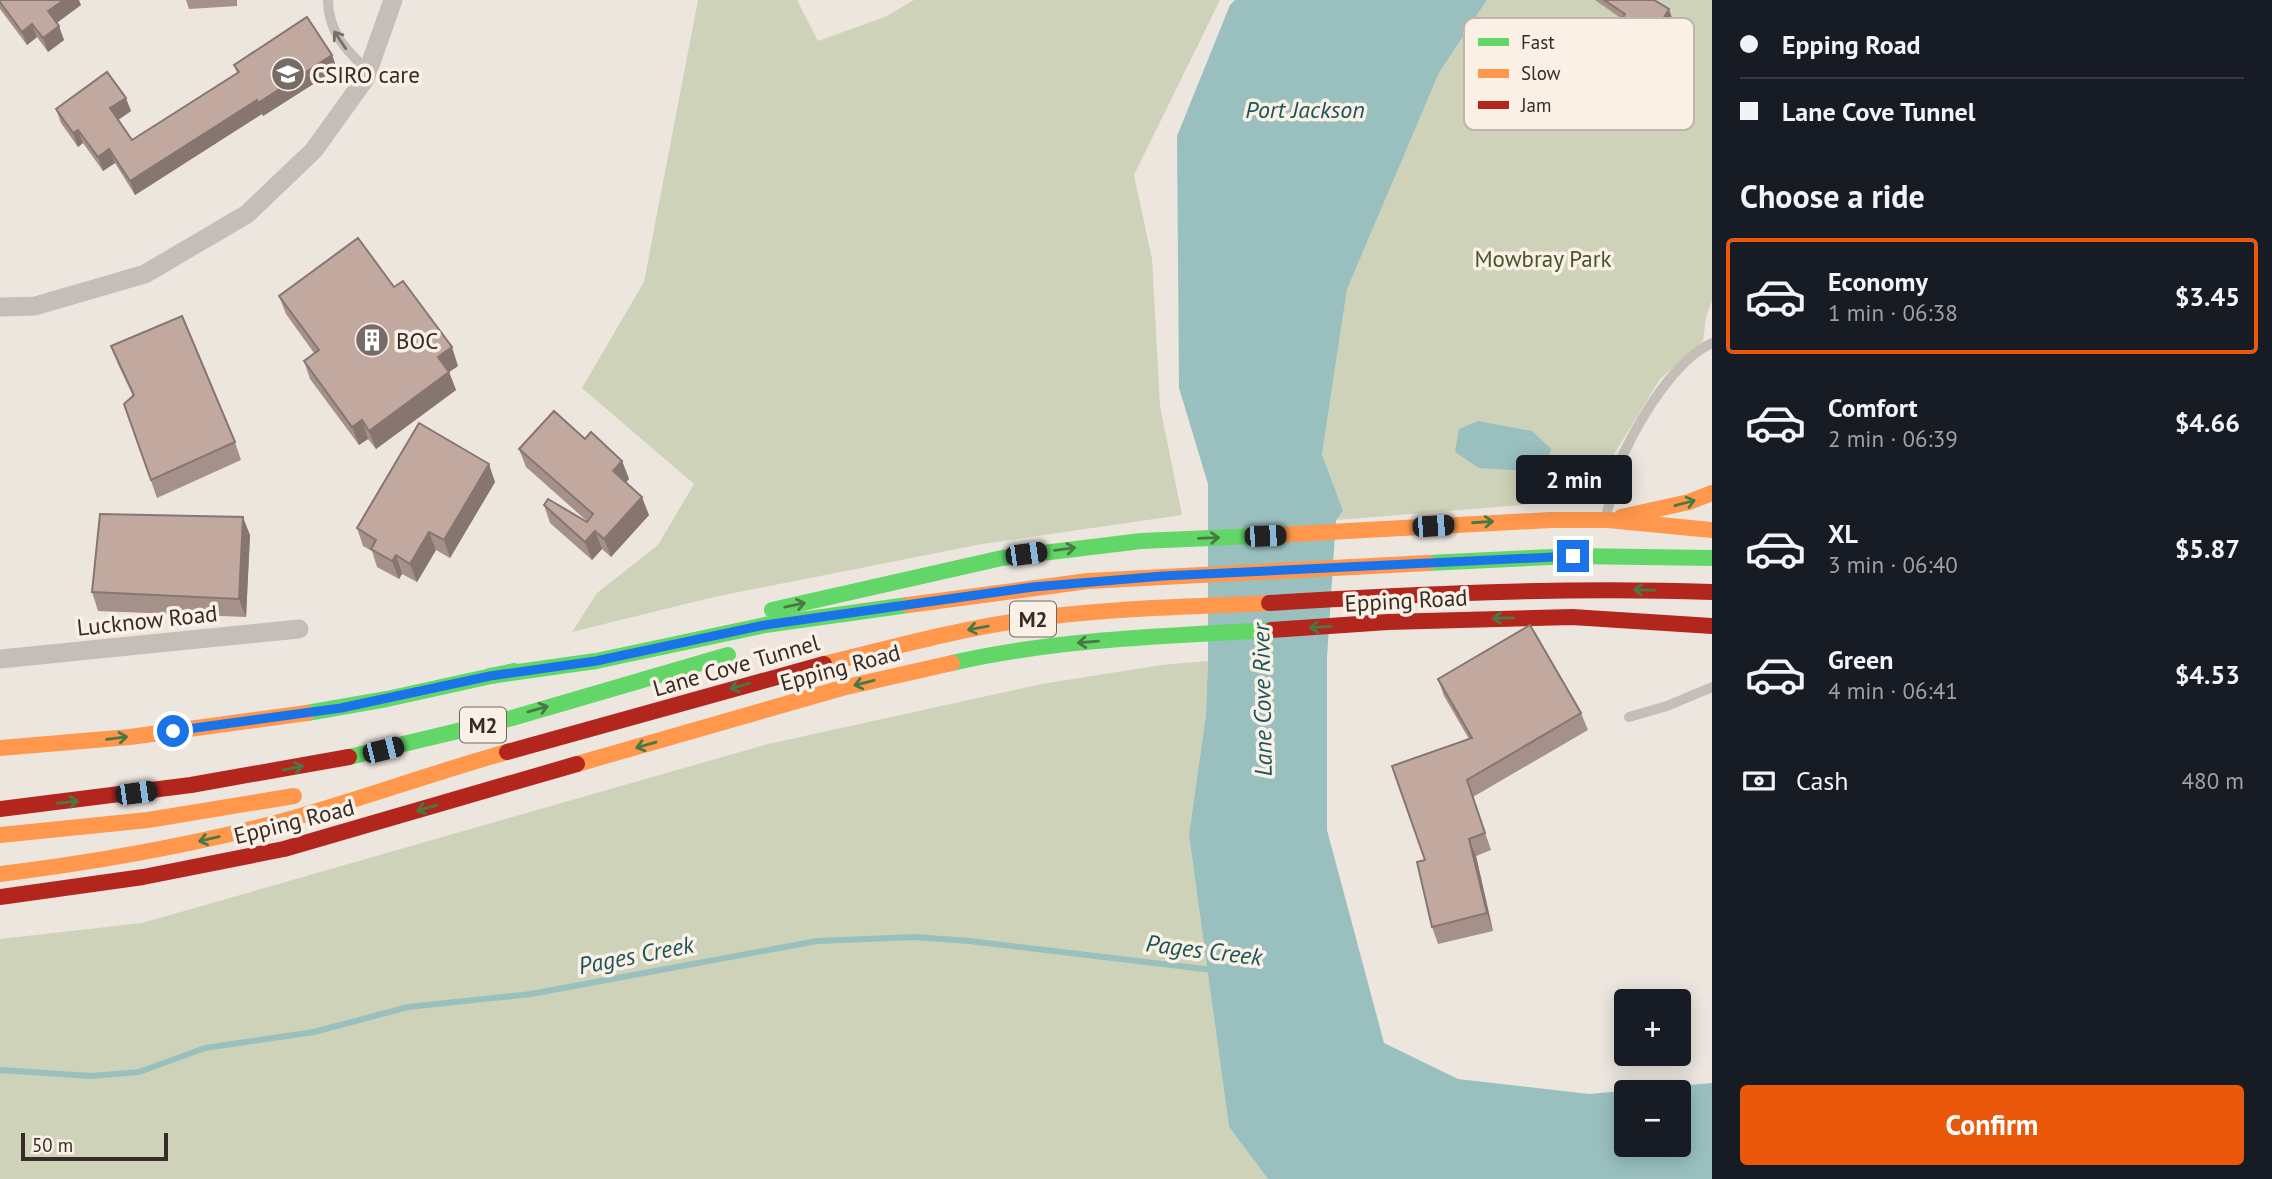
<!DOCTYPE html>
<html lang="en">
<head>
<meta charset="utf-8">
<style>
	body { margin:0; font-family:"PT Sans",sans-serif; background:#20242c; color:#f1f3f6; height:100vh; display:flex; flex-direction:column; font-size:26px; white-space:nowrap }
	* { box-sizing:border-box; margin:0 }
	p { font-size:23px; color:#9ea1a6 }
	.icon { flex:none; width:38px; height:38px; fill:none; stroke:currentColor; stroke-width:2; stroke-linecap:round; stroke-linejoin:round }
	.map { position:relative; flex:1; overflow:hidden }
	.panel { display:flex; flex-direction:column; background:#171b24; width:560px }
	.panel>* { flex:none }
	.hud { display:grid; align-content:center; height:154px; padding:0 28px; background:#171b24 }
	.tools { position:absolute; left:1614px; top:989px; display:grid; gap:14px }
	.tools a { display:grid; place-items:center; width:77px; height:77px; border-radius:7px; background:#171b24; box-shadow:0 4px 18px #0003; font-size:35px }
	.scale { position:absolute; left:21px; bottom:18px; width:147px; box-sizing:border-box; padding-left:7px; border:4px solid #362b26; border-top:0; font-size:19px; line-height:24px; white-space:nowrap; color:#362b26; -webkit-text-stroke:5px #faf0e5; paint-order:stroke }
	.end { position:absolute; width:32px; height:32px; margin:-16px; border:9px solid #1a73e8; background:#fff; box-shadow:0 0 0 4px #fff }
	.from { border-radius:50% }
	.bubble { position:absolute; height:49px; border-radius:7px; background:#171b24; box-shadow:0 4px 18px #0003; font-size:23px; font-weight:800; line-height:49px; text-align:center }
	.car { position:absolute; width:21px; height:42px; margin:-21px -10px; border-radius:9px; box-shadow:0 0 5px 2px #0007; background:linear-gradient(#222 24%,#8ab4d8 0 40%,#222 0 76%,#8ab4d8 0 86%,#222 0) }
	.hud b { display:flex; align-items:center; gap:24px; height:66px; font-size:26px }
	.hud b+b { border-top:2px solid #363941 }
	.hud i { width:18px; height:18px; background:#f1f3f6 }
	ul { padding:0; list-style:none }
	li { display:flex; align-items:center; gap:21px; height:116px; margin:0 14px 10px; padding:0 14px; border:4px solid transparent; border-radius:7px }
	li div { flex:1 }
	li b { display:block; font-size:26px }
	li em { font-style:normal; font-weight:800 }
	li.on { border-color:#ea580c }
	li>.icon { width:63px; height:63px; stroke-width:1.5 }
	h2 { padding:0 28px; font-size:32px; line-height:84px }
	.pay { display:flex; align-items:center; gap:18px; height:77px; padding:0 28px; font-size:26px }
	.pay p { margin-inline-start:auto }
	.action { display:flex; gap:14px; margin-top:auto; padding:14px 28px }
	.action a { flex:1; height:80px; border-radius:7px; background:#ea580c; color:#fff; font-size:28px; font-weight:800; line-height:80px; text-align:center }
	main { display:flex; flex:1; min-height:0 }
	.map>svg:first-child { display:block }
	.green { fill:#ced2b8 }
	.water { fill:#99c0bf; fill-rule:evenodd }
	.lines { fill:none; stroke-linecap:round; stroke-linejoin:round }
	.stream { stroke:#99c0bf; stroke-width:6 }
	.lane { stroke:#c5beb8; stroke-width:10 }
	.street { stroke:#c5beb8; stroke-width:19 }
	.fast { stroke:#63d668; stroke-width:16 }
	.slow { stroke:#ff974d; stroke-width:16 }
	.jam { stroke:#b3261e; stroke-width:16 }
	.wall { fill:#a6918a }
	.shaded-wall { fill:#877670 }
	.building { fill:#c1a9a0; stroke:#877670; stroke-width:2 }
	.oneway { stroke:#766d68 }
	.oneway2 { stroke:#4a7844 }
	.route { stroke:#1a73e8; stroke-width:9 }
	.labels { text-anchor:middle; dominant-baseline:central; stroke-width:7; stroke-linejoin:round; paint-order:stroke }
	.shield { fill:#faf0e5; stroke:#71665f; stroke-width:2 }
	.shield-label { font-size:21px; font-weight:bold; fill:#362b26 }
	.poi-label { font-size:23px; fill:#362b26; stroke:#faf0e5; text-anchor:start }
	.park-label { font-size:23px; fill:#465529; stroke:#faf0e5 }
	.street-label { font-size:23px; fill:#362b26; stroke:#faf0e5 }
	.water-label { font-size:24px; font-style:italic; fill:#1a5659; stroke:#faf0e5 }
	.key { fill:#faf0e5; stroke:#bfb5ac; stroke-width:2 }
	.key-label { font-size:19px; fill:#362b26 }
</style>
</head>
<body>
<main>
<div class="map">
<svg width="1712" height="1179" viewBox="0 0 1712 1179">
	<rect width="100%" height="100%" fill="#ece6df"/>
	<g class="green">
		<path d="M698,0H797L818,41L885,17L914,0H1220L1134,175L1152,259L1160,406L1182,515L982,544L714,597L572,632L597,593L658,545L694,484L582,388L644,282Z"/>
		<path d="M1487,0H1712V301L1706,317L1703,341L1660,379L1608,464L1597,499L1336,520L1322,456L1347,288L1439,73Z"/>
		<path d="M1208,661L1206,714L1189,835L1229,1127L1268,1179H0V939L142,923L768,744L1042,684L1161,665Z"/>
	</g>
	<g class="water">
		<path d="M1235,0H1487L1439,73L1347,289L1322,455L1343,511L1336,520L1327,657V830L1384,1043L1458,1079L1589,1094L1712,1083V1179H1268L1229,1127L1189,835L1206,714L1208,661V484L1179,388L1177,136L1230,5ZM1626,1092H1678V1144H1626Z"/>
		<path d="M1478,421L1532,431L1551,449L1547,462L1526,471L1479,468L1455,452L1459,429Z"/>
	</g>
	<g class="lines">
		<path class="stream" d="M0,1070L91,1076L139,1072L205,1048L314,1032L408,1007L531,994L817,941L915,937L969,941L1213,970"/>
		<g class="lane">
			<path d="M328,0C328,32 346,50 368,71"/>
			<path d="M1606,516C1612,496 1615,472 1624,453C1641,417 1675,360 1712,343"/>
			<path d="M1629,717L1667,706L1712,687"/>
		</g>
		<g class="street">
			<path d="M0,307L35,306L145,274L247,214L314,150L365,79L393,0"/>
			<path d="M0,659L299,629"/>
		</g>
		<g class="fast">
			<path d="M1428,563L1573,556L1712,558"/>
			<path d="M772,610L1002,558L1141,541L1257,536"/>
			<path d="M952,663C1056,639 1165,636 1271,630"/>
			<path d="M490,676L596,661L765,625L908,605"/>
			<path d="M307,713L387,699L514,671"/>
			<path d="M349,757L512,718L728,655"/>
		</g>
		<g class="slow">
			<path d="M1621,517L1689,502L1712,493"/>
			<path d="M1257,536L1551,520H1608L1712,530"/>
			<path d="M908,605L1088,581L1428,563"/>
			<path d="M824,664C890,648 955,630 1023,620C1104,608 1187,607 1269,603"/>
			<path d="M0,748L130,737L307,713"/>
			<path d="M577,764L842,688L952,663"/>
			<path d="M0,835L148,820L294,796"/>
			<path d="M0,874C97,862 188,846 283,821C358,800 432,773 507,752"/>
		</g>
		<g class="jam">
			<path d="M1269,603C1417,594 1564,587 1712,592"/>
			<path d="M1271,630L1388,622L1572,617L1712,626"/>
			<path d="M507,752L824,664"/>
			<path d="M0,809L191,785L349,757"/>
			<path d="M0,897L143,877L284,849L577,764"/>
		</g>
	</g>
	<g class="wall">
		<path d="M0,0L81,5L57,23L64,40L48,52L37,37L27,45L0,9Z"/>
		<path d="M186,0H237V6L189,9Z"/>
		<path d="M1595,0H1654L1672,18L1668,25L1672,34L1650,68L1639,95L1623,89L1620,80L1631,50L1617,41L1614,32L1622,19Z"/>
		<path d="M332,55L337,69L263,116L262,114L135,195L115,163L103,171L83,143L78,147L61,123L56,109L131,111L118,120L132,140L237,73L234,65Z"/>
		<path d="M394,287L458,366L449,372L456,390L376,449L368,439L359,445L310,379L304,361L314,353L286,314L279,296Z"/>
		<path d="M111,346L235,442L241,460L157,498L124,404L133,396L118,364Z"/>
		<path d="M585,439L622,461L629,479L626,482L649,515L611,557L602,549L592,560L550,523L544,505L588,522L526,467L519,449Z"/>
		<path d="M495,482L450,558L436,550L417,582L402,574L399,579L377,567L372,551L363,546L357,528Z"/>
		<path d="M250,535L246,617L98,611L92,592Z"/>
		<path d="M1438,679L1581,713L1588,730L1473,797L1491,850L1476,856L1493,931L1438,944L1432,927L1425,860L1469,739L1444,696Z"/>
	</g>
	<g class="shaded-wall">
		<path d="M64,0H79L81,5L53,25L48,11Z"/>
		<path d="M1669,9L1672,18L1665,29L1662,21Z"/>
		<path d="M32,24L37,37L27,45L22,32Z"/>
		<path d="M1669,25L1672,34L1650,68L1639,95L1636,86L1647,59Z"/>
		<path d="M59,26L64,40L48,52L43,38Z"/>
		<path d="M332,55L337,69L263,116L258,103Z"/>
		<path d="M126,98L131,111L115,122L110,108Z"/>
		<path d="M257,100L262,114L135,195L130,181Z"/>
		<path d="M78,130L83,143L78,147L73,133Z"/>
		<path d="M109,149L115,163L103,171L98,157Z"/>
		<path d="M452,347L458,366L449,372L456,390L376,449L369,431L438,357Z"/>
		<path d="M362,420L368,439L359,445L352,427Z"/>
		<path d="M622,461L629,479L620,489L613,471Z"/>
		<path d="M489,464L495,482L450,558L444,540Z"/>
		<path d="M642,497L649,515L611,557L604,539Z"/>
		<path d="M243,517L250,535L246,617L239,599Z"/>
		<path d="M595,531L602,549L592,560L585,542Z"/>
		<path d="M429,532L436,550L417,582L410,564Z"/>
		<path d="M396,555L402,574L399,579L392,561Z"/>
		<path d="M1469,839L1476,856L1493,931L1487,913Z"/>
	</g>
	<g class="building">
		<path d="M0,0H64L48,11L59,26L43,38L32,24L22,32L0,2Z"/>
		<path d="M1604,0H1654L1669,9L1662,21L1669,25L1647,59L1636,86L1620,80L1633,45L1614,32L1625,14Z"/>
		<path d="M307,17L332,55L258,103L257,100L130,181L109,149L98,157L78,130L73,133L56,109L107,72L126,98L110,108L132,140L239,72L234,65Z"/>
		<path d="M358,238L394,287L403,281L452,347L438,357L449,372L369,431L362,420L352,427L304,361L319,350L279,296Z"/>
		<path d="M182,316L235,442L151,480L124,404L134,395L111,346Z"/>
		<path d="M554,411L585,439L591,432L622,461L613,471L642,497L604,539L595,531L585,542L544,505L548,499L587,522L593,514L519,449Z"/>
		<path d="M419,423L489,464L444,540L429,532L410,564L396,555L392,561L371,549L376,540L357,528Z"/>
		<path d="M100,514L243,517L239,599L92,592Z"/>
		<path d="M1530,625L1581,713L1467,780L1485,833L1469,839L1487,913L1432,927L1417,862L1425,860L1392,766L1472,738L1438,679Z"/>
	</g>
	<defs><path id="oneway-shaft" d="M-6 0H5M1.5-3L5.5 0L1.5 3" fill="none" stroke-width="1.6" stroke-linecap="round" stroke-linejoin="round" transform="scale(1.75)"/></defs>
	<use class="oneway" href="#oneway-shaft" transform="translate(340 40) rotate(-124)"/>
	<g class="oneway2">
		<use href="#oneway-shaft" transform="translate(1685 503) rotate(-15)"/>
		<use href="#oneway-shaft" transform="translate(1483 522) rotate(-4)"/>
		<use href="#oneway-shaft" transform="translate(1209 538) rotate(-2)"/>
		<use href="#oneway-shaft" transform="translate(1065 549) rotate(-7)"/>
		<use href="#oneway-shaft" transform="translate(1644 590) rotate(-178)"/>
		<use href="#oneway-shaft" transform="translate(795 605) rotate(-12)"/>
		<use href="#oneway-shaft" transform="translate(1503 618) rotate(179)"/>
		<use href="#oneway-shaft" transform="translate(1320 627) rotate(176)"/>
		<use href="#oneway-shaft" transform="translate(978 628) rotate(170)"/>
		<use href="#oneway-shaft" transform="translate(1088 642) rotate(175)"/>
		<use href="#oneway-shaft" transform="translate(864 683) rotate(166)"/>
		<use href="#oneway-shaft" transform="translate(740 686) rotate(164)"/>
		<use href="#oneway-shaft" transform="translate(538 709) rotate(-16)"/>
		<use href="#oneway-shaft" transform="translate(117 738) rotate(-7)"/>
		<use href="#oneway-shaft" transform="translate(646 745) rotate(164)"/>
		<use href="#oneway-shaft" transform="translate(293 768) rotate(-11)"/>
		<use href="#oneway-shaft" transform="translate(68 802) rotate(-6)"/>
		<use href="#oneway-shaft" transform="translate(427 808) rotate(164)"/>
		<use href="#oneway-shaft" transform="translate(209 839) rotate(167)"/>
	</g>
	<g class="lines">
		<path class="route" d="M173,731L341,708L490,676L596,661L765,625L1033,587L1163,576L1573,556"/>
	</g>
	<defs>
		<g id="school-disc" transform="scale(1.75)"><circle r="9.5" fill="#766c67" stroke="#faf0e5"/><path d="M0-5L7-2L0 1L-7-2ZM-4 1L0 2.5L4 1V4Q0 6-4 4Z" fill="#fff"/></g>
		<g id="building-disc" transform="scale(1.75)"><circle r="9.5" fill="#766c67" stroke="#faf0e5"/><path d="M-4-6H4V6H1V3H-1V6H-4ZM-2.5-4.3h1.7v1.8h-1.7ZM.8-4.3h1.7v1.8H.8ZM-2.5-1h1.7V.8h-1.7ZM.8-1h1.7V.8H.8Z" fill="#fff"/></g>
	</defs>
	<g fill-rule="evenodd">
		<use href="#school-disc" x="288" y="74"/>
		<use href="#building-disc" x="372" y="340"/>
	</g>
	<g class="labels">
		<g class="shield">
			<rect x="1010" y="601.5" width="46" height="35" rx="5"/>
			<rect x="460" y="707.5" width="46" height="35" rx="5"/>
		</g>
		<g class="shield-label">
			<text x="1033" y="619">M2</text>
			<text x="483" y="725">M2</text>
		</g>
		<g class="poi-label">
			<text x="312" y="74">CSIRO care</text>
			<text x="396" y="340">BOC</text>
		</g>
		<g class="park-label">
			<text x="1543" y="258">Mowbray Park</text>
		</g>
		<g class="street-label">
			<text transform="translate(1406 600) rotate(-3)">Epping Road</text>
			<text transform="translate(147 620) rotate(-6)">Lucknow Road</text>
			<text transform="translate(736 665) rotate(-16)">Lane Cove Tunnel</text>
			<text transform="translate(840 667) rotate(-15)">Epping Road</text>
			<text transform="translate(294 821) rotate(-14)">Epping Road</text>
		</g>
		<g class="water-label">
			<text x="1305" y="109">Port Jackson</text>
			<text transform="translate(1262 700) rotate(-91)">Lane Cove River</text>
			<text transform="translate(1204 950) rotate(7)">Pages Creek</text>
			<text transform="translate(636 955) rotate(-11)">Pages Creek</text>
		</g>
	</g>
	<rect x="1464" y="18" width="230" height="112" rx="10" class="key"/>
	<rect x="1478" y="38" width="31" height="8" fill="#63d668"/>
	<rect x="1478" y="69" width="31" height="9" fill="#ff974d"/>
	<rect x="1478" y="101" width="31" height="8" fill="#b3261e"/>
	<g class="key-label">
		<text x="1521" y="49">Fast</text>
		<text x="1521" y="80">Slow</text>
		<text x="1521" y="112">Jam</text>
	</g>
</svg>
<div class="tools">
<a>+</a>
<a>−</a>
</div>
<div class="scale">50 m</div>
<i class="end from" style="left:173px;top:731px"></i>
<i class="end" style="left:1573px;top:556px"></i>
<div class="bubble" style="left:1516px;top:455px;width:116px">2 min</div>
<i class="car" style="left:1433px;top:526px;rotate:86deg"></i>
<i class="car" style="left:1265px;top:536px;rotate:88deg"></i>
<i class="car" style="left:1026px;top:554px;rotate:82deg"></i>
<i class="car" style="left:383px;top:750px;rotate:76deg"></i>
<i class="car" style="left:136px;top:793px;rotate:82deg"></i>
</div>
<section class="panel">
<div class="hud">
<b><i class="from"></i>Epping Road</b>
<b><i></i>Lane Cove Tunnel</b>
</div>
<h2>Choose a ride</h2>
<ul>
<li class="on"><svg class="icon" aria-label="car" viewBox="0 0 24 24"><path d="M5 17H2v-5l4-1 3-4h7l3 4 3 1v5h-3M9 17h6M6 11h13"/><circle cx="7" cy="17" r="2"/><circle cx="17" cy="17" r="2"/></svg><div><b>Economy</b><p>1 min · 06:38</p></div><em>$3.45</em></li>
<li><svg class="icon" aria-label="car" viewBox="0 0 24 24"><path d="M5 17H2v-5l4-1 3-4h7l3 4 3 1v5h-3M9 17h6M6 11h13"/><circle cx="7" cy="17" r="2"/><circle cx="17" cy="17" r="2"/></svg><div><b>Comfort</b><p>2 min · 06:39</p></div><em>$4.66</em></li>
<li><svg class="icon" aria-label="car" viewBox="0 0 24 24"><path d="M5 17H2v-5l4-1 3-4h7l3 4 3 1v5h-3M9 17h6M6 11h13"/><circle cx="7" cy="17" r="2"/><circle cx="17" cy="17" r="2"/></svg><div><b>XL</b><p>3 min · 06:40</p></div><em>$5.87</em></li>
<li><svg class="icon" aria-label="car" viewBox="0 0 24 24"><path d="M5 17H2v-5l4-1 3-4h7l3 4 3 1v5h-3M9 17h6M6 11h13"/><circle cx="7" cy="17" r="2"/><circle cx="17" cy="17" r="2"/></svg><div><b>Green</b><p>4 min · 06:41</p></div><em>$4.53</em></li>
</ul>
<div class="pay"><svg class="icon" aria-label="cash" viewBox="0 0 24 24"><path d="M3 7h18v10H3z"/><circle cx="12" cy="12" r="2"/></svg>Cash<p>480 m</p></div>
<div class="action"><a>Confirm</a></div>
</section>
</main>
</body>
</html>
